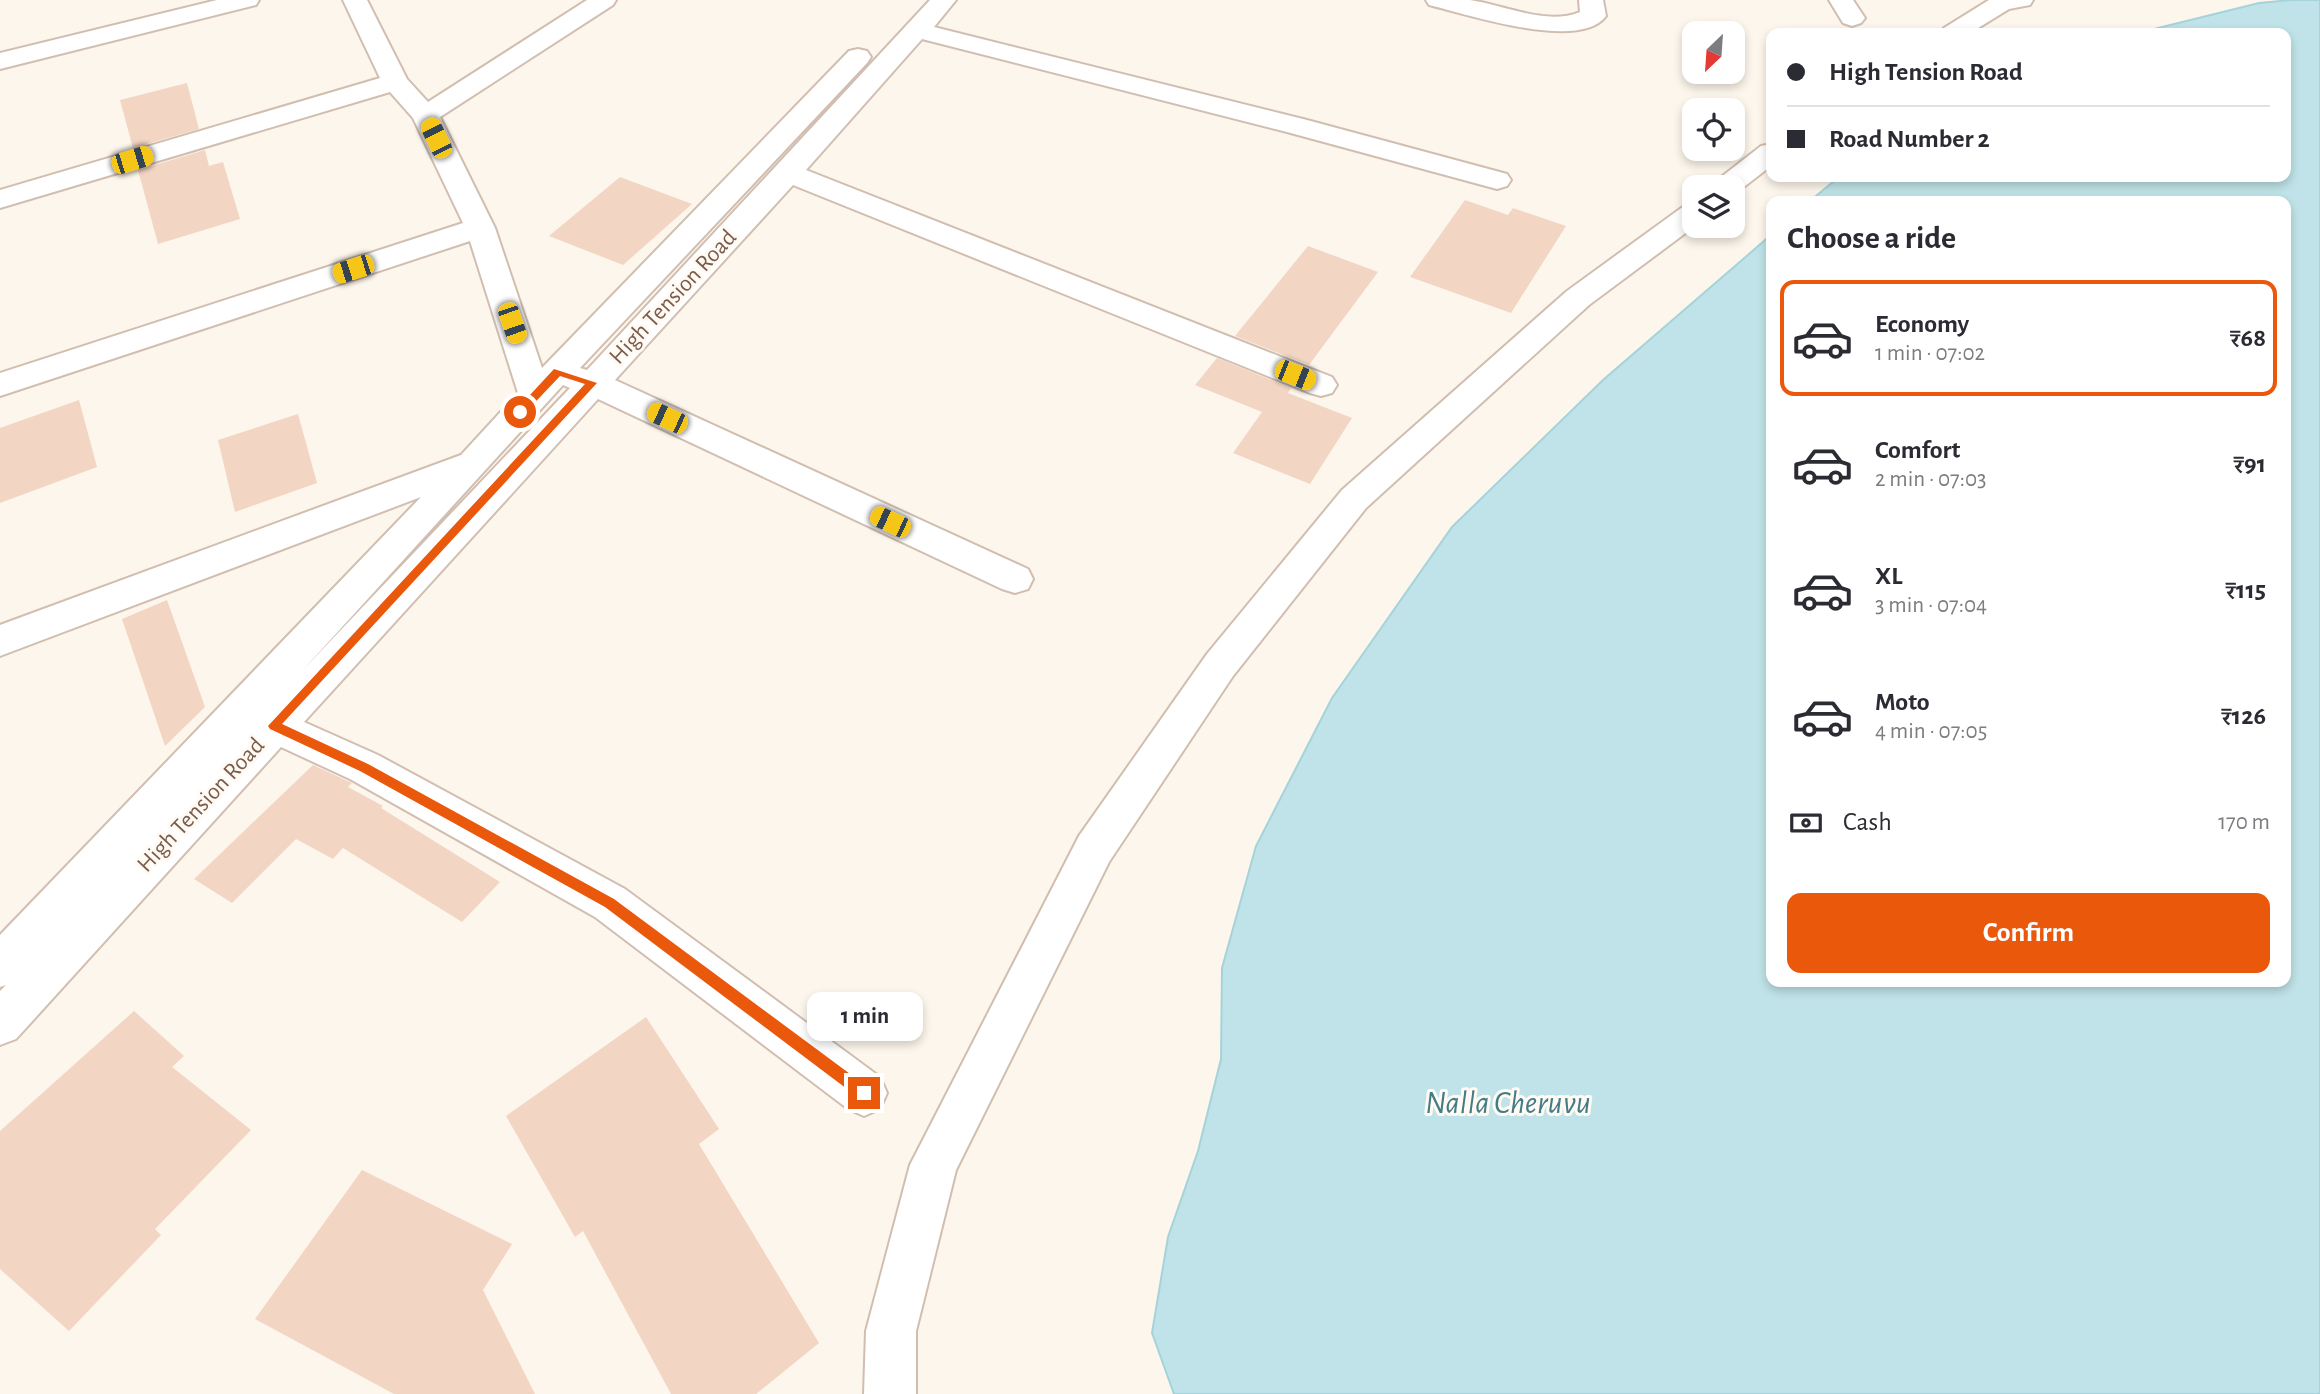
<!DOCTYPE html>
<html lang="en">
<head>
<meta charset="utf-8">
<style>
	body { margin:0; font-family:"Alegreya Sans",sans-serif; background:#f2f2f3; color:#2b2b33; height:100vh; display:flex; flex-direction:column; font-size:26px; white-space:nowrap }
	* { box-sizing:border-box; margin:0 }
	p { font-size:23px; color:#7c7c81 }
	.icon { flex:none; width:38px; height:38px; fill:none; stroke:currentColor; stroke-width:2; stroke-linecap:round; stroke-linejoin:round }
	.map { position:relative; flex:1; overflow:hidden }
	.panel { position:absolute; left:1766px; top:196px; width:525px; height:791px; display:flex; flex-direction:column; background:#fff; border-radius:14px; box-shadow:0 4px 10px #0003 }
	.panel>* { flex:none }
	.top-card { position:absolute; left:1766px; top:28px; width:525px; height:154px; border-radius:14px; box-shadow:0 4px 10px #0003; display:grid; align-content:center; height:154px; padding:0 21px; background:#fff }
	.needle { width:46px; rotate:205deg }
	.buttons { position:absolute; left:1682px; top:21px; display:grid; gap:14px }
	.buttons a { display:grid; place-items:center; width:63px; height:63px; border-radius:14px; background:#fff; box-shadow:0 4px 10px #0003; font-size:35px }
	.end { position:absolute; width:32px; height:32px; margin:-16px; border:9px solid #ea580c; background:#fff; box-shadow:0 0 0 4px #fff }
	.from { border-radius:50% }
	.bubble { position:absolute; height:49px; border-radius:14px; background:#fff; box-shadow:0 4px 10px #0003; font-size:23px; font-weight:700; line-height:49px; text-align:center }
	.car { position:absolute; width:21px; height:42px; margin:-21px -10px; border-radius:9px; box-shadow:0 0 5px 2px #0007; background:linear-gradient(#f5c518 24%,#345 0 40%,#f5c518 0 76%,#345 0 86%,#f5c518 0) }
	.top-card b { display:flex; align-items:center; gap:24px; height:66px; font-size:26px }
	.top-card b+b { border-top:2px solid #e1e1e2 }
	.top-card i { width:18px; height:18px; background:#2b2b33 }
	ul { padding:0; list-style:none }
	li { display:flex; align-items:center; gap:21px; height:116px; margin:0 14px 10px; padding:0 7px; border:4px solid transparent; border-radius:14px }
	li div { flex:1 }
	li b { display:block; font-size:26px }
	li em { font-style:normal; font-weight:700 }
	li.selected { border-color:#ea580c }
	li>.icon { width:63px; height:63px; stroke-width:1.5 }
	h2 { padding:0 21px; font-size:32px; line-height:84px }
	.pay { display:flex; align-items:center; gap:18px; height:77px; padding:0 21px; font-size:26px }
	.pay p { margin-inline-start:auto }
	.button { display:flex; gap:14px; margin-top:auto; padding:14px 21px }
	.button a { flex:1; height:80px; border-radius:14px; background:#ea580c; color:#fff; font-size:28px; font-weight:700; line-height:80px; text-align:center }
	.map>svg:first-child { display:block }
	.water { fill:#bfe3e8; stroke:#a5d3da; stroke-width:2 }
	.building { fill:#f3d5c3 }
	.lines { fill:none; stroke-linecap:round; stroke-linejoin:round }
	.minor-casing { stroke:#d1beb0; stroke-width:4 }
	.minor { fill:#fff; fill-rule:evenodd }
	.route { fill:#ea580c }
	.labels { text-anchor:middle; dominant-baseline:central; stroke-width:6; stroke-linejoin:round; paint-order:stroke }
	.street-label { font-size:24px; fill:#7a5c4d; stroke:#fffaf3 }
	.near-water-label { font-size:32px; font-style:italic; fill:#437c86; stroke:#fffaf3 }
</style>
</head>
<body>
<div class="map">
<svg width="2320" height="1394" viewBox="0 0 2320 1394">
	<rect width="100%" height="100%" fill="#fdf6ec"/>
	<path class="water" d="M2291,0H2320V1394H1174L1152,1333L1168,1237L1198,1151L1221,1059L1222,968L1256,846L1332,698L1452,527L1603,380L1771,235V982H2286V201H1810L1839,177H2286V33H2138L2259,3Z"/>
	<g class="building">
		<path d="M187,83L199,129L133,148L120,100Z"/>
		<path d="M205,150L209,166L223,162L240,219L158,244L138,170Z"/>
		<path d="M620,177L692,204L623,265L549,236Z"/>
		<path d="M1465,200L1508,215L1513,208L1566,226L1511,313L1410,277Z"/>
		<path d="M1308,246L1378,272L1309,365L1235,336Z"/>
		<path d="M1217,358L1291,388L1288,393L1352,418L1310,484L1233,453L1262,412L1195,385Z"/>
		<path d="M79,400L97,467L0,503V428Z"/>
		<path d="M298,414L317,483L235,512L218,440Z"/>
		<path d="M167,600L205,707L165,746L122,619Z"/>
		<path d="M313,765L352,783L348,787L383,806L381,808L500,882L462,922L343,848L333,859L296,839L232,903L194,879Z"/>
		<path d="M134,1011L184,1056L172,1067L251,1130L155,1229L161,1235L69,1331L0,1269V1131Z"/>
		<path d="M646,1017L719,1129L699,1144L819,1343L756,1394H671L583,1231L575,1237L506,1116Z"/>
		<path d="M362,1170L512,1244L483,1290L535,1394H394L255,1319Z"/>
	</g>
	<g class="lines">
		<g class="minor-casing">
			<g id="minor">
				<path d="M217,0H259L256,5L0,69V53Z"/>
				<path d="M343,0H367L407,79L428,102L587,0H616L613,5L440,117L495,228L542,368L849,51L858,49L867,51L871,57L867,63L580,368L587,370L930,0H956L934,27L1307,120L1507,174L1511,180L1507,186L1497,189L1287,132L922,39L806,170L1332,377L1337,385L1332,393L1321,396L1310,393L793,185L615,380L1028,569L1033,579L1028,589L1015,593L1002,589L598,399L304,722L378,755L625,889L880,1077L887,1093L880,1109L864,1116L848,1109L595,917L350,779L281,747L16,1039L0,1045V991L6,985L0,987V935L421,497L0,656V625L461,455L518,393L470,241L0,396V373L463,223L413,118L390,92L0,208V190L380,78ZM563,385L570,388L302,671Z"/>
				<path d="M1426,0C1440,0 1456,0 1470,0C1505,5 1546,26 1580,12L1579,0H1603L1606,16C1580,52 1466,14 1429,5Z"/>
				<path d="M1829,0H1853L1865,18L1861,23L1852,26L1843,23Z"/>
				<path d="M1989,0H2033L2030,5L2009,9L1970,33H1940L1944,28Z"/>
				<path d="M1771,144V166L1736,193L1732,194V187H1712L1716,181L1761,146Z"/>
				<path d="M1694,203L1695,226L1589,305L1366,508L1233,676L1109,862L956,1170L916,1331V1394H864L866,1331L910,1165L1079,836L1207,654L1342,490L1567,291L1684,206Z"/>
			</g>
		</g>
		<use href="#minor" class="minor"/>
	</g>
	<path class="route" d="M554,369L597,383L282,724L368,764L614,899L869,1088V1098H859L605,907L360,771L270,729L268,726L585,384L560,376L524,414H517V409Z"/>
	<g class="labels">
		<g class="street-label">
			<text transform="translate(673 297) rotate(-47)">High Tension Road</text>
			<text transform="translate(201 805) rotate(-47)">High Tension Road</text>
		</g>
		<g class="near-water-label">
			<text x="1508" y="1103">Nalla Cheruvu</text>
		</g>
	</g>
</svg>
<div class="buttons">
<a><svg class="needle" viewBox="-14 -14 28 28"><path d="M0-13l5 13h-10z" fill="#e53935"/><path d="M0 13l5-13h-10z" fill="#7c7c81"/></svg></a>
<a><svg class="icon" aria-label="locate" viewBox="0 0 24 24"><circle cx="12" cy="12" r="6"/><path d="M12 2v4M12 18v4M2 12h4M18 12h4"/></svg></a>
<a><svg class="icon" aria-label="layers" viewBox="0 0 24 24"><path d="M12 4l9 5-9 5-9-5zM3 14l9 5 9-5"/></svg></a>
</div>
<i class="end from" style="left:520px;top:412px"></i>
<i class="end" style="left:864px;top:1093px"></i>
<div class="bubble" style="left:807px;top:992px;width:116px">1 min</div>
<i class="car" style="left:436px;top:138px;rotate:334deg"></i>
<i class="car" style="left:132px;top:160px;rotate:73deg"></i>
<i class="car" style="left:353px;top:269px;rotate:252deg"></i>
<i class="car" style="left:512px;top:323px;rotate:161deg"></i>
<i class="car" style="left:1295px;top:375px;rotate:112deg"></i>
<i class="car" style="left:667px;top:418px;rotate:295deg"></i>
<i class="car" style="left:890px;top:522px;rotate:295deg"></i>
<div class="top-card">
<b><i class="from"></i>High Tension Road</b>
<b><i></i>Road Number 2</b>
</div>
<section class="panel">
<h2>Choose a ride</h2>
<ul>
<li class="selected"><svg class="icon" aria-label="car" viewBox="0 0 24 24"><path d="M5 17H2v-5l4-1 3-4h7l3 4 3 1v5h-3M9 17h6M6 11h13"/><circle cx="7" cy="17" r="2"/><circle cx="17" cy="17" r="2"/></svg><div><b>Economy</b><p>1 min · 07:02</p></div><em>₹68</em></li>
<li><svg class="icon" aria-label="car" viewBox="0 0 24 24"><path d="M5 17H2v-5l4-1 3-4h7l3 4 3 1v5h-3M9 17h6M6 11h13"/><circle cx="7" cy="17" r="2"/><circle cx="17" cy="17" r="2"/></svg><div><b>Comfort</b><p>2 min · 07:03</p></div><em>₹91</em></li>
<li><svg class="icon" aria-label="car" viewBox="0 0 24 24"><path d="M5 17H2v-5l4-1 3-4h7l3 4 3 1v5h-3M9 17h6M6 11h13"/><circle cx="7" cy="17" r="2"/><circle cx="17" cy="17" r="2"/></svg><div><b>XL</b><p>3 min · 07:04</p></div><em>₹115</em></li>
<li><svg class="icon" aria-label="car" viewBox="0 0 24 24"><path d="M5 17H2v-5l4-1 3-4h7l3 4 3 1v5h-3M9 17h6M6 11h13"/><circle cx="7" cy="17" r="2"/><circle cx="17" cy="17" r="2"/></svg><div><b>Moto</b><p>4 min · 07:05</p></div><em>₹126</em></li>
</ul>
<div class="pay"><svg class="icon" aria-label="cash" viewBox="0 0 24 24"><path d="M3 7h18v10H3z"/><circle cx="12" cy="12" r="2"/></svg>Cash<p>170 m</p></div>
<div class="button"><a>Confirm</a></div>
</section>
</div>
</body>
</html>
